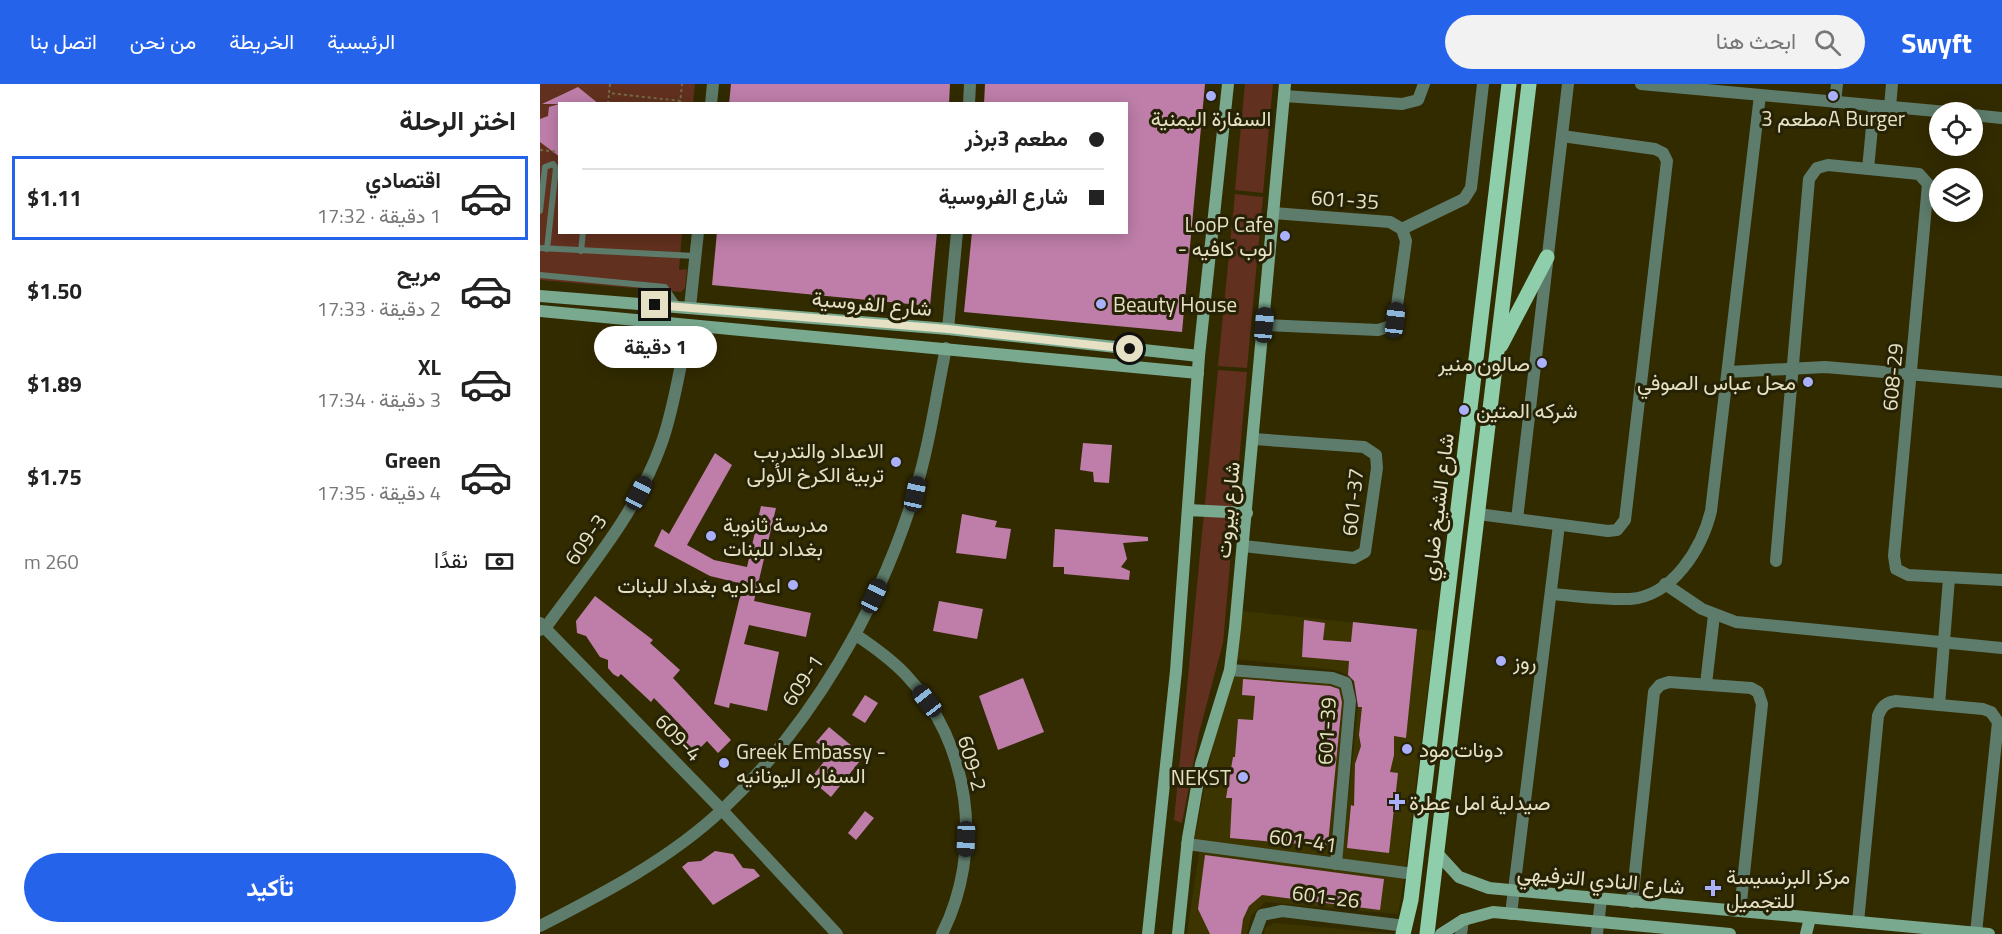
<!DOCTYPE html>
<html lang="ar">
<head>
<meta charset="utf-8">
<style>
	body { margin:0; font-family:"Titillium Web",Vazirmatn,sans-serif; background:#f2f2f2; color:#222; direction:rtl; height:100vh; display:flex; flex-direction:column; font-size:22px; white-space:nowrap }
	* { box-sizing:border-box; margin:0 }
	p { font-size:20px; color:#767676 }
	.icon { flex:none; width:33px; height:33px; fill:none; stroke:currentColor; stroke-width:2; stroke-linecap:round; stroke-linejoin:round }
	.map { position:relative; flex:1; overflow:hidden; direction:ltr }
	.panel { display:flex; flex-direction:column; background:#fff; width:540px }
	.panel>* { flex:none }
	.guide { position:absolute; left:18px; top:18px; width:570px; height:132px; border-radius:0px; box-shadow:0 3px 15px #0003; direction:rtl; display:grid; align-content:center; height:132px; padding:0 24px; background:#fff }
	.tools { position:absolute; left:1389px; top:18px; display:grid; gap:12px }
	.tools a { display:grid; place-items:center; width:54px; height:54px; border-radius:50%; background:#fff; box-shadow:0 3px 15px #0003; font-size:30px }
	.end { position:absolute; width:27px; height:27px; margin:-14px; border:8px solid #e6e1c5; background:#111; box-shadow:0 0 0 3px #111 }
	.from { border-radius:50% }
	.bubble { position:absolute; height:42px; border-radius:21px; background:#fff; box-shadow:0 3px 15px #0003; font-size:20px; font-weight:700; line-height:42px; text-align:center; direction:rtl }
	.car { position:absolute; width:18px; height:36px; margin:-18px -9px; border-radius:8px; box-shadow:0 0 4px 2px #0007; background:linear-gradient(#222 24%,#8ab4d8 0 40%,#222 0 76%,#8ab4d8 0 86%,#222 0) }
	.guide b { display:flex; align-items:center; gap:21px; height:57px; font-size:22px }
	.guide b+b { border-top:2px solid #e0e0e0 }
	.guide i { width:15px; height:15px; background:#222 }
	ul { padding:0; list-style:none }
	li { display:flex; align-items:center; gap:18px; height:84px; margin:0 12px 9px; padding:0 12px; border:3px solid transparent; border-radius:0px }
	li div { flex:1 }
	li b { display:block; font-size:22px }
	li em { font-style:normal; font-weight:700 }
	li.on { border-color:#2563eb }
	li>.icon { width:54px; height:54px; stroke-width:1.5 }
	h2 { padding:0 24px; font-size:27px; line-height:72px }
	.pay { display:flex; align-items:center; gap:15px; height:66px; padding:0 24px; font-size:22px }
	.pay p { margin-inline-start:auto }
	.primary-button { display:flex; gap:12px; margin-top:auto; padding:12px 24px }
	.primary-button a { flex:1; height:69px; border-radius:36px; background:#2563eb; color:#fff; font-size:24px; font-weight:700; line-height:69px; text-align:center }
	header { display:flex; align-items:center; gap:36px; box-sizing:border-box; height:84px; padding:0 30px; background:#2563eb; color:#fff }
	header strong { font-size:28px }
	nav { display:flex; gap:33px; margin-inline-start:auto; font-size:21px }
	.search { width:420px; height:54px; background:#f2f2f2; display:flex; align-items:center; gap:15px; box-sizing:border-box; padding:0 21px; border-radius:33px; color:#767676; font-size:22px }
	main { display:flex; flex:1; min-height:0 }
	.map>svg:first-child { display:block }
	.built { fill:#3d3500 }
	.green { fill:#62301e }
	.building { fill:#be7ea9 }
	.lines { fill:none; stroke-linecap:round; stroke-linejoin:round }
	.path { stroke:#736d47; stroke-width:2; stroke-dasharray:3 3; stroke-linecap:butt }
	.lane { stroke:#5e7c6b; stroke-width:6 }
	.street { stroke:#5e7c6b; stroke-width:12 }
	.secondary { stroke:#79aa8f; stroke-width:12 }
	.primary { stroke:#8eceab; stroke-width:15 }
	.route { stroke:#e6e1c5; stroke-width:8 }
	.poi-dot { fill:#aab0fb; stroke:#262205; stroke-width:2 }
	.labels { text-anchor:middle; dominant-baseline:central; stroke-width:6; stroke-linejoin:round; paint-order:stroke }
	.poi-label { font-size:21px; fill:#e6e1c5; stroke:#262205; text-anchor:start }
	.street-label { font-size:21px; fill:#e6e1c5; stroke:#262205 }
</style>
</head>
<body>
<header>
<strong>Swyft</strong>
<div class="search"><svg class="icon" aria-label="search" viewBox="0 0 24 24"><circle cx="10" cy="10" r="6"/><path d="M15 15l6 6"/></svg>ابحث هنا</div>
<nav><a>الرئيسية</a><a>الخريطة</a><a>من نحن</a><a>اتصل بنا</a></nav>
</header>
<main>
<div class="map">
<svg width="1462" height="850" viewBox="0 0 1462 850">
	<rect width="100%" height="100%" fill="#322b00"/>
	<g class="built">
		<path d="M702,527L895,547L866,781L861,784L802,776L819,613L817,601L810,592L796,586L696,575Z"/>
		<path d="M694,584L798,594L809,608L789,772L656,757L655,753L673,660Z"/>
		<path d="M664,765L864,794L858,830L725,818L711,832L707,850H647L659,769Z"/>
		<path d="M735,839L856,850H724L725,844Z"/>
	</g>
	<g class="green">
		<path d="M0,0H155L153,19L20,20V148L142,149L139,186L147,185L145,204L141,208L0,196Z"/>
		<path d="M705,0H733L723,109L695,106Z"/>
		<path d="M695,110L723,113L707,284L678,282Z"/>
		<path d="M678,286L707,288L683,559L659,649L642,739L634,736Z"/>
	</g>
	<g class="building">
		<path d="M191,0H410L409,20H189Z"/>
		<path d="M445,0H665L642,248L424,228L432,148H586V20H444Z"/>
		<path d="M38,3L59,20H20V73L0,58V35L8,32L9,23L19,20H2Z"/>
		<path d="M177,148H397L390,222L172,201Z"/>
		<path d="M543,359L572,361L569,399L554,398L553,388L540,386Z"/>
		<path d="M175,369L192,381L147,461L174,476L207,483L221,422L236,424L214,517L271,529L266,553L209,541L204,560L239,568L227,627L190,619L189,624L174,620L203,500L170,492L114,462L122,445L129,450Z"/>
		<path d="M422,430L457,437L455,443L471,445L466,475L416,469Z"/>
		<path d="M515,445L608,453V457L583,459L587,475L581,483L590,487L589,496L524,490V483H513Z"/>
		<path d="M55,512L113,556L110,559L140,586L133,594L191,656L178,669L167,657L154,670L139,654L146,647L114,614L111,618L81,590L78,593L73,590L68,584V576L60,573L46,552L37,549L36,537Z"/>
		<path d="M399,517L443,525L437,555L393,547Z"/>
		<path d="M764,536L785,539L783,556L811,558L813,538L877,545L866,654L854,652V671L850,688L858,689L849,769L807,764L811,721L814,722L815,680L821,662L819,651L822,623H818L814,597L808,591L809,577L762,573Z"/>
		<path d="M483,594L504,648L458,666L439,612Z"/>
		<path d="M703,595L790,602L799,605L802,618L788,760L782,762L690,754L692,714H686L693,673H695L698,635L713,636L715,612L702,611Z"/>
		<path d="M325,611L338,619L325,639L312,631Z"/>
		<path d="M289,643L324,672L291,713L270,695L291,669L276,658Z"/>
		<path d="M325,727L334,734L316,756L308,749Z"/>
		<path d="M175,767L193,770L203,784L214,785L220,792L173,821L142,783L148,778L161,777Z"/>
		<path d="M665,771L844,795L840,826L722,811L709,822L703,835L701,850H670L658,825Z"/>
	</g>
	<g class="lines">
		<g class="path">
			<path d="M70,0L69,9L141,17"/>
			<path d="M68,20L69,9"/>
			<path d="M140,20L142,0"/>
			<path d="M0,66L20,68"/>
		</g>
		<g class="lane">
			<path d="M0,127L5,83L13,80L16,84L7,165"/>
			<path d="M0,164L155,172"/>
			<path d="M41,167L43,148"/>
			<path d="M0,191L125,203L138,222"/>
		</g>
		<g class="street">
			<path d="M1101,0L1407,28"/>
			<path d="M744,12L862,20L878,16L884,0"/>
			<path d="M1295,18L1297,0"/>
			<path d="M171,20L173,0"/>
			<path d="M429,20L430,0"/>
			<path d="M1350,23L1352,0"/>
			<path d="M1432,31L1462,34"/>
			<path d="M1328,85L1334,22"/>
			<path d="M862,145L924,115L931,104L943,0"/>
			<path d="M150,223L158,148"/>
			<path d="M724,241L838,246L848,243L855,236L866,157L862,145L850,138L733,129"/>
			<path d="M408,245L417,148"/>
			<path d="M1188,288L1285,283L1462,298"/>
			<path d="M938,430L1068,447L1077,446L1085,436L1127,77L1123,69L1115,65L1022,52"/>
			<path d="M977,435L1028,0"/>
			<path d="M703,462L814,474L825,468L837,384L836,371L824,363L714,355"/>
			<path d="M1236,477L1269,95L1277,84L1288,81L1379,90L1388,100L1354,472L1356,485L1368,491L1462,496"/>
			<path d="M1125,500L1162,525L1196,538L1462,564"/>
			<path d="M1011,510C1037,512 1064,516 1090,515C1133,512 1162,464 1171,427L1220,11"/>
			<path d="M0,539L182,726L297,850"/>
			<path d="M0,546L6,543C49,484 98,427 122,358C135,321 140,280 149,242"/>
			<path d="M316,551C334,563 351,575 366,591C431,659 444,767 402,850"/>
			<path d="M690,586L792,594L806,599L810,617L796,780"/>
			<path d="M1166,600L1174,531"/>
			<path d="M1399,621L1409,494"/>
			<path d="M647,760L874,790"/>
			<path d="M1092,818L1114,608L1120,601L1129,598L1211,604L1218,608L1222,620L1200,827"/>
			<path d="M971,830L1019,441"/>
			<path d="M1318,838L1338,632C1341,623 1346,618 1356,617L1443,625L1451,628L1458,638L1436,849"/>
			<path d="M0,842C64,809 130,775 183,725C271,641 338,527 374,411C389,364 396,312 406,264"/>
			<path d="M715,850L722,831L742,827L866,842"/>
			<path d="M921,850L923,836"/>
			<path d="M1057,850L1061,815"/>
		</g>
		<g class="secondary">
			<path d="M0,212L408,245L659,272"/>
			<path d="M0,227L658,289"/>
			<path d="M648,426L707,429"/>
			<path d="M897,769L919,793L949,804L1449,850"/>
			<path d="M608,850L636,587L659,272L688,0"/>
			<path d="M638,850L648,754L661,680L690,586L695,544L745,0"/>
			<path d="M901,850L923,836L953,828L1190,850"/>
			<path d="M1266,850L1270,834"/>
		</g>
		<g class="primary">
			<path d="M961,261L1007,173"/>
			<path d="M863,850L871,816L969,0"/>
			<path d="M887,850L989,0"/>
		</g>
	</g>
	<g class="lines">
		<path class="route" d="M115,221L408,245L590,265"/>
	</g>
	<g class="poi-dot">
		<circle cx="671" cy="12" r="6"/>
		<circle cx="1293" cy="12" r="6"/>
		<circle cx="745" cy="152" r="6"/>
		<circle cx="561" cy="220" r="6"/>
		<circle cx="1002" cy="279" r="6"/>
		<circle cx="1268" cy="298" r="6"/>
		<circle cx="924" cy="326" r="6"/>
		<circle cx="356" cy="378" r="6"/>
		<circle cx="171" cy="452" r="6"/>
		<circle cx="253" cy="501" r="6"/>
		<circle cx="961" cy="577" r="6"/>
		<circle cx="867" cy="665" r="6"/>
		<circle cx="184" cy="679" r="6"/>
		<circle cx="703" cy="693" r="6"/>
		<path d="M854 709h6v6h6v6h-6v6h-6v-6h-6v-6h6z"/>
		<path d="M1170 795h6v6h6v6h-6v6h-6v-6h-6v-6h6z"/>
	</g>
	<g class="labels">
		<g class="poi-label">
			<text x="671" y="34" text-anchor="middle">السفارة اليمنية</text>
			<text x="1293" y="34" text-anchor="middle">مطعم 3A Burger</text>
			<text x="733" y="140" text-anchor="end">LooP Cafe<tspan x="733" dy="24">- لوب كافيه</tspan></text>
			<text x="573" y="220">Beauty House</text>
			<text x="990" y="279" text-anchor="end">صالون منير</text>
			<text x="1256" y="298" text-anchor="end">محل عباس الصوفي</text>
			<text x="936" y="326">شركه المتين</text>
			<text x="344" y="366" text-anchor="end">الاعداد والتدريب<tspan x="344" dy="24">تربية الكرخ الأولى</tspan></text>
			<text x="183" y="440">مدرسة ثانوية<tspan x="183" dy="24">بغداد للبنات</tspan></text>
			<text x="241" y="501" text-anchor="end">اعداديه بغداد للبنات</text>
			<text x="973" y="577">روز</text>
			<text x="879" y="665">دونات مود</text>
			<text x="196" y="667">Greek Embassy -<tspan x="196" dy="24">السفاره اليونانيه</tspan></text>
			<text x="691" y="693" text-anchor="end">NEKST</text>
			<text x="869" y="718">صيدلية امل عطرة</text>
			<text x="1186" y="792">مركز البرنسيسة<tspan x="1186" dy="24">للتجميل</tspan></text>
		</g>
		<g class="street-label">
			<text transform="translate(805 115) rotate(4)">601-35</text>
			<text transform="translate(332 219) rotate(5)">شارع الفروسية</text>
			<text transform="translate(1352 293) rotate(-85)">608-29</text>
			<text transform="translate(812 418) rotate(-84)">601-37</text>
			<text transform="translate(897 423) rotate(-83)">شارع الشيخ ضاري</text>
			<text transform="translate(687 426) rotate(-84)">شارع بيروت</text>
			<text transform="translate(45 455) rotate(-55)">609-3</text>
			<text transform="translate(262 596) rotate(-56)">609-1</text>
			<text transform="translate(786 647) rotate(-87)">601-39</text>
			<text transform="translate(139 653) rotate(46)">609-4</text>
			<text transform="translate(433 679) rotate(74)">609-2</text>
			<text transform="translate(763 756) rotate(8)">601-41</text>
			<text transform="translate(1061 795) rotate(5)">شارع النادي الترفيهي</text>
			<text transform="translate(786 812) rotate(7)">601-26</text>
		</g>
	</g>
</svg>
<div class="tools">
<a><svg class="icon" aria-label="locate" viewBox="0 0 24 24"><circle cx="12" cy="12" r="6"/><path d="M12 2v4M12 18v4M2 12h4M18 12h4"/></svg></a>
<a><svg class="icon" aria-label="layers" viewBox="0 0 24 24"><path d="M12 4l9 5-9 5-9-5zM3 14l9 5 9-5"/></svg></a>
</div>
<i class="end from" style="left:590px;top:265px"></i>
<i class="end" style="left:115px;top:221px"></i>
<div class="bubble" style="left:54px;top:242px;width:123px">1 دقيقة</div>
<i class="car" style="left:855px;top:236px;rotate:7deg"></i>
<i class="car" style="left:724px;top:241px;rotate:5deg"></i>
<i class="car" style="left:99px;top:409px;rotate:28deg"></i>
<i class="car" style="left:375px;top:410px;rotate:12deg"></i>
<i class="car" style="left:334px;top:512px;rotate:25deg"></i>
<i class="car" style="left:387px;top:617px;rotate:322deg"></i>
<i class="car" style="left:426px;top:755px;rotate:182deg"></i>
<div class="guide">
<b><i class="from"></i>مطعم 3برذر</b>
<b><i></i>شارع الفروسية</b>
</div>
</div>
<section class="panel">
<h2>اختر الرحلة</h2>
<ul>
<li class="on"><svg class="icon" aria-label="car" viewBox="0 0 24 24"><path d="M5 17H2v-5l4-1 3-4h7l3 4 3 1v5h-3M9 17h6M6 11h13"/><circle cx="7" cy="17" r="2"/><circle cx="17" cy="17" r="2"/></svg><div><b>اقتصادي</b><p>1 دقيقة · 17:32</p></div><em>$1.11</em></li>
<li><svg class="icon" aria-label="car" viewBox="0 0 24 24"><path d="M5 17H2v-5l4-1 3-4h7l3 4 3 1v5h-3M9 17h6M6 11h13"/><circle cx="7" cy="17" r="2"/><circle cx="17" cy="17" r="2"/></svg><div><b>مريح</b><p>2 دقيقة · 17:33</p></div><em>$1.50</em></li>
<li><svg class="icon" aria-label="car" viewBox="0 0 24 24"><path d="M5 17H2v-5l4-1 3-4h7l3 4 3 1v5h-3M9 17h6M6 11h13"/><circle cx="7" cy="17" r="2"/><circle cx="17" cy="17" r="2"/></svg><div><b>XL</b><p>3 دقيقة · 17:34</p></div><em>$1.89</em></li>
<li><svg class="icon" aria-label="car" viewBox="0 0 24 24"><path d="M5 17H2v-5l4-1 3-4h7l3 4 3 1v5h-3M9 17h6M6 11h13"/><circle cx="7" cy="17" r="2"/><circle cx="17" cy="17" r="2"/></svg><div><b>Green</b><p>4 دقيقة · 17:35</p></div><em>$1.75</em></li>
</ul>
<div class="pay"><svg class="icon" aria-label="cash" viewBox="0 0 24 24"><path d="M3 7h18v10H3z"/><circle cx="12" cy="12" r="2"/></svg>نقدًا<p>260 m</p></div>
<div class="primary-button"><a>تأكيد</a></div>
</section>
</main>
</body>
</html>
